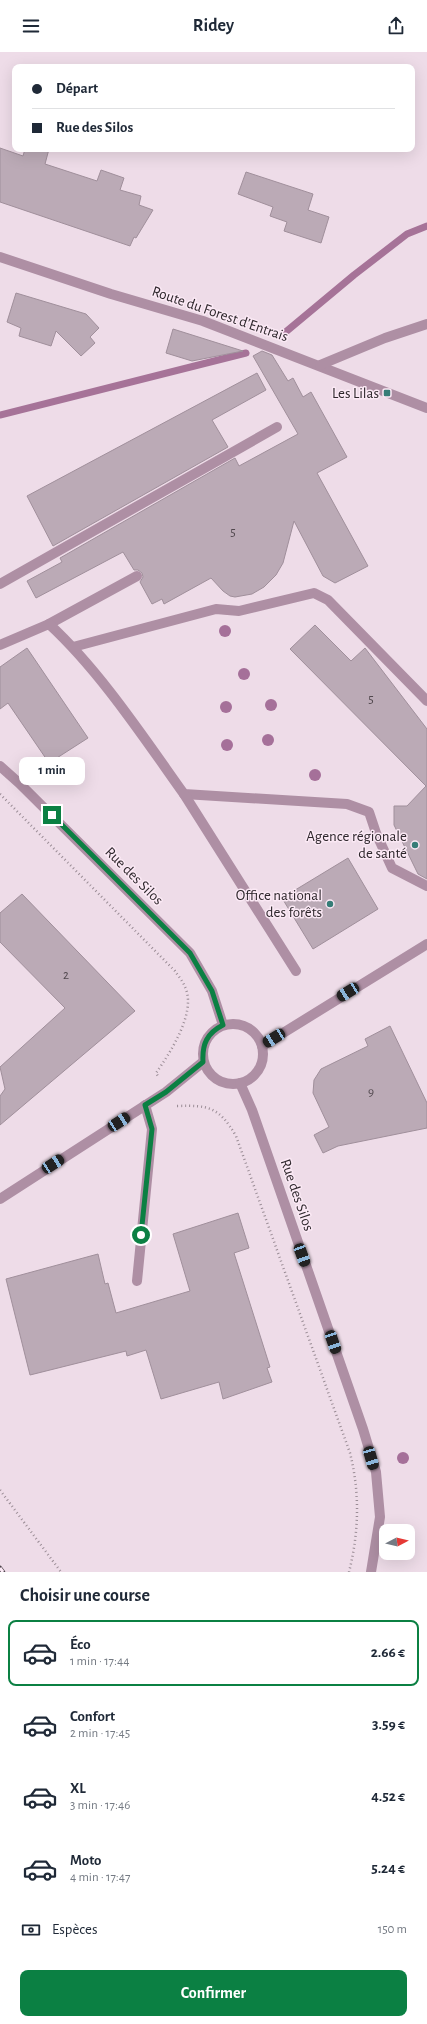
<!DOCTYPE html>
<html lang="fr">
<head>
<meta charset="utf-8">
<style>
	body { margin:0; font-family:"Alegreya Sans",sans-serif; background:#f6f6f7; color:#1f2937; height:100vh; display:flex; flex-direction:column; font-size:15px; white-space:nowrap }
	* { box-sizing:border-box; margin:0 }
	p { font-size:13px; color:#747a83 }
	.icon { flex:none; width:22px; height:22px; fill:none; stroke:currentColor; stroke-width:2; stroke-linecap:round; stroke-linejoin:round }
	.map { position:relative; height:1520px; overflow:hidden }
	.drawer { display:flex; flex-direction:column; background:#fff; flex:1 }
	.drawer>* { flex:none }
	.guide { position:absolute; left:12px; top:12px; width:403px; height:88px; border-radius:8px; box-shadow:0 4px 16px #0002; display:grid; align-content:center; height:88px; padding:0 20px; background:#fff }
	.needle { width:26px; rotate:83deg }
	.controls { position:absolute; left:379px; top:1472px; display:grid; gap:8px }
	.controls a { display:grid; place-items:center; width:36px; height:36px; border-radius:8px; background:#fff; box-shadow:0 4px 16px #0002; font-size:20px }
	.end { position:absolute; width:18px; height:18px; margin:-9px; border:5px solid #0b8043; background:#fff; box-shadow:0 0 0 2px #fff }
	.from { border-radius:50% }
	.bubble { position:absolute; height:28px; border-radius:8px; background:#fff; box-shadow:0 4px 16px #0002; font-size:13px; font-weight:700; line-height:28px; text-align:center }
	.car { position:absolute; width:12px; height:24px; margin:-12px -6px; border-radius:5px; box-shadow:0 0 3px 1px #0007; background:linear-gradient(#222 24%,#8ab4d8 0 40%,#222 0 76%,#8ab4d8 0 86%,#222 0) }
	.guide b { display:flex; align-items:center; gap:14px; height:38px; font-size:15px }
	.guide b+b { border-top:1px solid #e0e1e3 }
	.guide i { width:10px; height:10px; background:#1f2937 }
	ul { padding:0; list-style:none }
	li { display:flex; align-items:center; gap:12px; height:66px; margin:0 8px 6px; padding:0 12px; border:2px solid transparent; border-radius:8px }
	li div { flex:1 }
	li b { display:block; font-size:15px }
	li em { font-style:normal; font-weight:700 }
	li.active { border-color:#0b8043 }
	li>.icon { width:36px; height:36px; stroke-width:1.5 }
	h2 { padding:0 20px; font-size:18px; line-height:48px }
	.pay { display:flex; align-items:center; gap:10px; height:44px; padding:0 20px; font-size:15px }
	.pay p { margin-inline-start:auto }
	.cta { display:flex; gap:8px; margin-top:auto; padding:8px 20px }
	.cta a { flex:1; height:46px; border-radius:8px; background:#0b8043; color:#fff; font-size:16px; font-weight:700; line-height:46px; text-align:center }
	header { display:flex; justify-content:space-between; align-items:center; height:52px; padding:0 20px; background:#fff; font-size:18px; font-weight:700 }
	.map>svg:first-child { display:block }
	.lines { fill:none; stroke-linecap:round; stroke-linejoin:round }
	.stream { stroke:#a67398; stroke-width:7 }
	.building { fill:#bbaab6; stroke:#a08f9b }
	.path { stroke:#9b8d96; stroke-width:2.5; stroke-dasharray:1 3; stroke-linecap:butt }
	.minor { stroke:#ae8fa4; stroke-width:10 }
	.rail-casing { stroke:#4e454c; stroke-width:4.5 }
	.rail { stroke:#fbe9f5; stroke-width:3; stroke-dasharray:9; stroke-linecap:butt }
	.minor-bridge { stroke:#ae8fa4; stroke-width:10 }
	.tree { fill:#a57099 }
	.route { stroke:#0b8043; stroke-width:5 }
	.poi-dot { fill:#367d77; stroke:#fbe9f5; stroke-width:1.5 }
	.labels { text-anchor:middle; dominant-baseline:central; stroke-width:3; stroke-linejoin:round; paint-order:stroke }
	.number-label { font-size:13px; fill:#51484e }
	.street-label { font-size:15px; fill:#2e272c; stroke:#fbe9f5 }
	.poi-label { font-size:15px; fill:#2e272c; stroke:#fbe9f5; text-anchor:end }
</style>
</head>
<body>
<header><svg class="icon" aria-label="menu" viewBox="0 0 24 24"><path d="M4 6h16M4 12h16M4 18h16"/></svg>Ridey<svg class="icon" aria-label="share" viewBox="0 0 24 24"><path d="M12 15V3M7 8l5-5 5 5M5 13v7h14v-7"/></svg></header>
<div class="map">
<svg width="427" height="1520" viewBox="0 0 427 1520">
	<rect width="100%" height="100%" fill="#eedce8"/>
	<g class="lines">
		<g class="stream">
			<path d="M282,283L354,223L407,182L427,174"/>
			<path d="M0,363L246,301"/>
		</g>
	</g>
	<g class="building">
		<path d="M0,96L23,104L25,97H49L45,112L97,129L101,118L124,126L120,138L141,144L139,153L153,158L136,186L134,185L130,194L0,150Z"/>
		<path d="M246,120L313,142L308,158L329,165L321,191L284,179L287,170L270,164L273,155L238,142Z"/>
		<path d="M16,241L86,262L99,276L90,285L95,291L81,304L56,279L51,294L19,284L21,276L7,270Z"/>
		<path d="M173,277L243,299L192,309L166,301Z"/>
		<path d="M262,299L272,303L288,329L293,326L303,345L311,340L347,405L317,421L368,514L335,531L323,524L294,469L283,511L276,523L264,535L252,542L235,545L230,544L223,539L211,526L164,552L162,547L152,552L140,530L143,525L142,521L138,518H134L123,500L36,546L27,529L62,510L60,506L235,406L239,414L298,382L253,304Z"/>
		<path d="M257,321L266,338L212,368L228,395L53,494L27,444Z"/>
		<path d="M315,573L351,609L365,596L427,677V827L418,822L394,773V754H407L426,734L290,597Z"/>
		<path d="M27,596L88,686L49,711L8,651L0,657V615Z"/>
		<path d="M348,806L378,857L313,897L282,846Z"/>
		<path d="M22,842L135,959L0,1073V1044L5,1037L0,1015L65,956L0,890V861Z"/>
		<path d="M390,974L427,1051V1076L338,1094L323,1101L314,1083L329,1075L313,1041L314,1028L321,1017L368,994L365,987Z"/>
		<path d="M238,1161L249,1196L234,1201L270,1315L267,1316L272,1330L223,1347L219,1330L161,1347L146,1298L127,1304L126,1299L30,1323L6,1227L98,1202L105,1232L108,1231L116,1261L190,1239L173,1182Z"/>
	</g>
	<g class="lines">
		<g class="path">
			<path d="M0,742L175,919C178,924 183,929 185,935C197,960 170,1001 156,1021L158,1024"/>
			<path d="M177,1054C209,1053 219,1055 236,1084L350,1401C360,1441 359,1480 349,1520"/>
			<path d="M0,1438L61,1520"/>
		</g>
		<g class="minor">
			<path d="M0,205L111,242L203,269L427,356"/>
			<path d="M320,313L385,286L427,272"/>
			<path d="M0,532L277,375"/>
			<path d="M49,572L137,524"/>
			<path d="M0,593L49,572C100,619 144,686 184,742L347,752L369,760L376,781L392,816L427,834"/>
			<path d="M73,595L216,557L239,559L314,541L328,548L427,649"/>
			<path d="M0,714L19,731L190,901L212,939L223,973"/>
			<path d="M184,742L296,919"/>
			<circle cx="233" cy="1002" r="30"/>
			<path d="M262,994L427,892"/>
			<path d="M240,1031L252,1058L363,1377L376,1420L380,1465L371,1520"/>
			<path d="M137,1229L152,1077L145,1053"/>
		</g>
		<g class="rail-casing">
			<path id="rail" d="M0,1516L3,1520"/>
		</g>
		<use href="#rail" class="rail"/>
		<path class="minor-bridge" d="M0,1147L166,1040L203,1010"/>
	</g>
	<g class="tree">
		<circle cx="225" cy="579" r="6"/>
		<circle cx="244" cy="622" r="6"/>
		<circle cx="271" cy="653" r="6"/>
		<circle cx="226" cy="655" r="6"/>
		<circle cx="268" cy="688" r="6"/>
		<circle cx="227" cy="693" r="6"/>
		<circle cx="315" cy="723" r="6"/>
		<circle cx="403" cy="1406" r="6"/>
	</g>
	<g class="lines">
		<path class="route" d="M52,763L190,901L212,939L223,973C207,981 202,992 203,1010L166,1040L145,1053L152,1077L141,1183"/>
	</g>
	<g class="poi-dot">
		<rect x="383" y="337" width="8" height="8" rx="2"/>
		<circle cx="415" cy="793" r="4"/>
		<circle cx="330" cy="852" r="4"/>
	</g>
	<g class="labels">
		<g class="number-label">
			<text x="233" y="480">5</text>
			<text x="371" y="647">5</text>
			<text x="66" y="923">2</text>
			<text x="371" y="1040">9</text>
		</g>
		<g class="street-label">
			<text transform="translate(220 262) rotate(19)">Route du Forest d'Entrais</text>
			<text transform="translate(134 824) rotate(45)">Rue des Silos</text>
			<text transform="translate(297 1143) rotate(71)">Rue des Silos</text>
		</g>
		<g class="poi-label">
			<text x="379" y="341">Les Lilas</text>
			<text x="407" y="784">Agence régionale<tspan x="407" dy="17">de santé</tspan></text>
			<text x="322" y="843">Office national<tspan x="322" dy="17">des forêts</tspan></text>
		</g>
	</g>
</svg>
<div class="controls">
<a><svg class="needle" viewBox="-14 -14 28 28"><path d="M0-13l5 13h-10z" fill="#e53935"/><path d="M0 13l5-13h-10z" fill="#747a83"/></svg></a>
</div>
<i class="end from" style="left:141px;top:1183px"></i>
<i class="end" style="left:52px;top:763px"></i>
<div class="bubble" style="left:19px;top:705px;width:66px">1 min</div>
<i class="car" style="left:348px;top:940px;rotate:238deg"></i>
<i class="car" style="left:274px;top:986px;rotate:238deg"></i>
<i class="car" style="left:119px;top:1070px;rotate:57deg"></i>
<i class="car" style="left:53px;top:1112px;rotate:57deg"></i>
<i class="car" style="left:302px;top:1203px;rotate:160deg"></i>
<i class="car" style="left:333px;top:1290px;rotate:161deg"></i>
<i class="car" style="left:371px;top:1406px;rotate:164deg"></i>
<div class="guide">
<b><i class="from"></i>Départ</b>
<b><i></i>Rue des Silos</b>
</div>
</div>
<section class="drawer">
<h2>Choisir une course</h2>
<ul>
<li class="active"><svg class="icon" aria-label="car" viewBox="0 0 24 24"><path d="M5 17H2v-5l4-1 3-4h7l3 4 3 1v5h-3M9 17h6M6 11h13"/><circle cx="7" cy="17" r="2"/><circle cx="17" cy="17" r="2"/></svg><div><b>Éco</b><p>1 min · 17:44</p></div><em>2.66 €</em></li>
<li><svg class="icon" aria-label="car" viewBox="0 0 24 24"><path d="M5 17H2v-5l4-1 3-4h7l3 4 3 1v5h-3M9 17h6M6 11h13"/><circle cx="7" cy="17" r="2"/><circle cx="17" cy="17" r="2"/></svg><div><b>Confort</b><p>2 min · 17:45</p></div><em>3.59 €</em></li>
<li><svg class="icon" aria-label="car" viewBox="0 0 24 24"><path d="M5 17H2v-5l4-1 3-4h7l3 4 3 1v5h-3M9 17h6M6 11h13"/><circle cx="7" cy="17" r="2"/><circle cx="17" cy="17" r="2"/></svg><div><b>XL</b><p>3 min · 17:46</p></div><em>4.52 €</em></li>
<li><svg class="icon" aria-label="car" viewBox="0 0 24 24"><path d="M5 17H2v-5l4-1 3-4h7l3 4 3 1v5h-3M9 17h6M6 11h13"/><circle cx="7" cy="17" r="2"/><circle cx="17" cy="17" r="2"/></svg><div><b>Moto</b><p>4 min · 17:47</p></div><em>5.24 €</em></li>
</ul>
<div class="pay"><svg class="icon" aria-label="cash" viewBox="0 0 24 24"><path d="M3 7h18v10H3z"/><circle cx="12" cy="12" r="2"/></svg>Espèces<p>150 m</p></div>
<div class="cta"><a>Confirmer</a></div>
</section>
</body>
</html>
